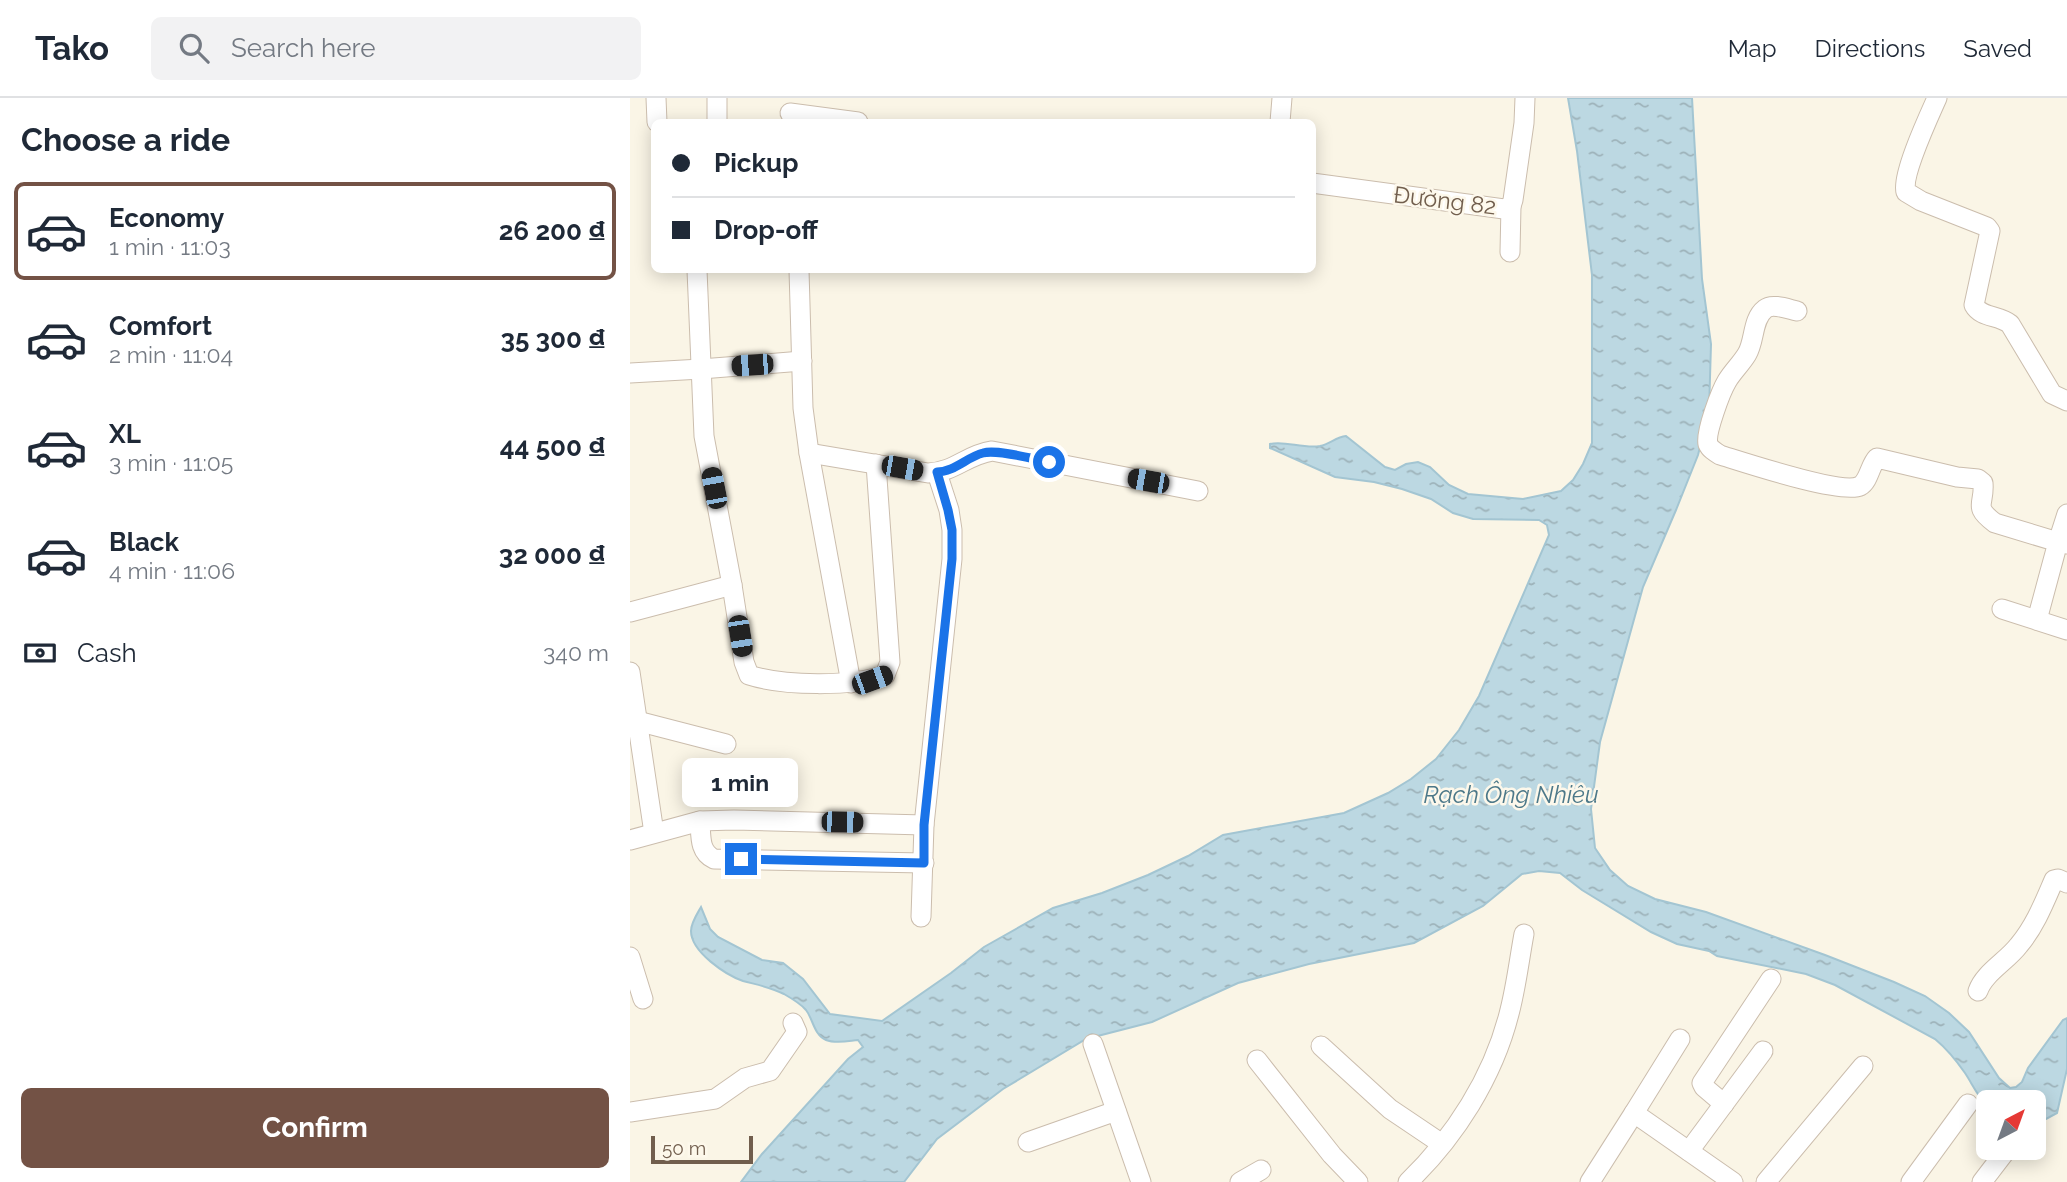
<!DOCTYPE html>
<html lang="en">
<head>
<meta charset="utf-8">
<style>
	body { margin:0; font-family:Raleway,sans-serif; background:#f2f2f3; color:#1f2937; height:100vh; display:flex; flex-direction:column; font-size:26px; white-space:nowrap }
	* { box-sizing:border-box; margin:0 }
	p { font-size:23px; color:#747a83 }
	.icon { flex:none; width:38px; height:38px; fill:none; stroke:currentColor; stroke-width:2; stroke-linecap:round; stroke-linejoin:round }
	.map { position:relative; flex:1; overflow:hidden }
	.sheet { display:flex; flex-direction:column; background:#fff; width:630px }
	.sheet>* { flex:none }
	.hud { position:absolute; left:21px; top:21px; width:665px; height:154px; border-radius:10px; box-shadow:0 4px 18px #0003; display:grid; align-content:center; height:154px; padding:0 21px; background:#fff }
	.needle { width:46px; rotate:41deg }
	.controls { position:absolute; left:1346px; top:992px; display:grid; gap:14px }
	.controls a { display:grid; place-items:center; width:70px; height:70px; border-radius:10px; background:#fff; box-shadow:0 4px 18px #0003; font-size:35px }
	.scale { position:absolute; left:21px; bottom:18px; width:102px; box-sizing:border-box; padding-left:7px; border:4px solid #715e4d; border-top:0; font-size:19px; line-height:24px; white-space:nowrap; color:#715e4d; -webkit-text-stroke:5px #fdf8eb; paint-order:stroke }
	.end { position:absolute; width:32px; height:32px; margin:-16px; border:9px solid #1a73e8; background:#fff; box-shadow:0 0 0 4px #fff }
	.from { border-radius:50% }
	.bubble { position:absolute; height:49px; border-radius:10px; background:#fff; box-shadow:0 4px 18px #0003; font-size:23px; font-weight:700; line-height:49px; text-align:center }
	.car { position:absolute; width:21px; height:42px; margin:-21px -10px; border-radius:9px; box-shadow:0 0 5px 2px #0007; background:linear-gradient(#222 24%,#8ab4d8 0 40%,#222 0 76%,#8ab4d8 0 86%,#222 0) }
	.hud b { display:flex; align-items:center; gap:24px; height:66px; font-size:26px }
	.hud b+b { border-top:2px solid #e0e1e3 }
	.hud i { width:18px; height:18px; background:#1f2937 }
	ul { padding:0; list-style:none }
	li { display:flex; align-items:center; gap:21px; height:98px; margin:0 14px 10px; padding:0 7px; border:4px solid transparent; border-radius:10px }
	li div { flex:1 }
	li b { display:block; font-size:26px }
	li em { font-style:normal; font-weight:700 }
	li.selected { border-color:#735245 }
	li>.icon { width:63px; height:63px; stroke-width:1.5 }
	h2 { padding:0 21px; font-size:32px; line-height:84px }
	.pay { display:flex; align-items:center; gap:18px; height:77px; padding:0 21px; font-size:26px }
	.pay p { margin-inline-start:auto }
	.cta { display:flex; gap:14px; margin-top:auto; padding:14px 21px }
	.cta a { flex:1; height:80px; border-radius:10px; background:#735245; color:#fff; font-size:28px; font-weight:700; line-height:80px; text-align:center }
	header { display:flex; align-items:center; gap:42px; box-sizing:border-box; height:98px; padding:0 35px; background:#fff; border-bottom:2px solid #e0e1e3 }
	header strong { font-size:33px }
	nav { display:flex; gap:38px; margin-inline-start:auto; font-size:24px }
	.search { width:490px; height:63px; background:#f2f2f3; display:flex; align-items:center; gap:18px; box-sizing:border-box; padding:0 24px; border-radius:10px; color:#747a83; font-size:26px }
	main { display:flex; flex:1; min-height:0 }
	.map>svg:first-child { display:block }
	.water { fill:url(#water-ripples); stroke:#a3c5d2; stroke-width:2 }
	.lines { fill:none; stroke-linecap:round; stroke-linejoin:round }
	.minor-casing { stroke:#cbbdad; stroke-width:21 }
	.minor { stroke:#fff; stroke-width:19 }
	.route { stroke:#1a73e8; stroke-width:9 }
	.labels { text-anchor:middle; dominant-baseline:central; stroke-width:5; stroke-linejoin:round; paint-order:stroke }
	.street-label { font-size:23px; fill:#715e4d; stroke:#fdf8eb }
	.water-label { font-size:24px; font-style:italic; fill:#4c7889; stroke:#fdf8eb }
</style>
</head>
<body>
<header>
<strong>Tako</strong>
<div class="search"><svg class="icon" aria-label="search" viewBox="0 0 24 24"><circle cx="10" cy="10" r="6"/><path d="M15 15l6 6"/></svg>Search here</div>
<nav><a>Map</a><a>Directions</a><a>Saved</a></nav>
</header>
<main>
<section class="sheet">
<h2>Choose a ride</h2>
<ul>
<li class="selected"><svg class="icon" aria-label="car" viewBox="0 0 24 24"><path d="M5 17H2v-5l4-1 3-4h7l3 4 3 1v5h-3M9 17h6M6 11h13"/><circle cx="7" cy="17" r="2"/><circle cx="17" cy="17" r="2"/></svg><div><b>Economy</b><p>1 min · 11:03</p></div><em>26 200 ₫</em></li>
<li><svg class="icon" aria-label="car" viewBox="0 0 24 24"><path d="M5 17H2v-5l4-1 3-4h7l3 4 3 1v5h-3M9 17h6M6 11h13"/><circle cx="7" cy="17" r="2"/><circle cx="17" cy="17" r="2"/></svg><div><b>Comfort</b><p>2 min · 11:04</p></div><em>35 300 ₫</em></li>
<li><svg class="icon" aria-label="car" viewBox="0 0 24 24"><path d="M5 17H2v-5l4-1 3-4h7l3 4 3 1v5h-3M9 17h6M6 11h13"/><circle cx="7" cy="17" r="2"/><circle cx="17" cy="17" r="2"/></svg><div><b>XL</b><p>3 min · 11:05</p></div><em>44 500 ₫</em></li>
<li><svg class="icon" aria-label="car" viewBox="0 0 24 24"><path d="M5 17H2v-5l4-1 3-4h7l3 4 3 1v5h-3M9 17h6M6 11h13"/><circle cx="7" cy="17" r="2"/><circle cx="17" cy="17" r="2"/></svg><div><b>Black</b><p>4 min · 11:06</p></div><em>32 000 ₫</em></li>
</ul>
<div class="pay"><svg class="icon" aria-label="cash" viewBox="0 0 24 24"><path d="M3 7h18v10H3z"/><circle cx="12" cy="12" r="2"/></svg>Cash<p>340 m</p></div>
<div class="cta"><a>Confirm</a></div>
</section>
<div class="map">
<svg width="1437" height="1084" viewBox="0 0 1437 1084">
	<defs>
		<pattern id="water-ripples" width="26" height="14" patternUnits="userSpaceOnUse" patternTransform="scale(1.75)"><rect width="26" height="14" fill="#bcd8e2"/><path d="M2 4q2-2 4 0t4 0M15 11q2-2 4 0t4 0" fill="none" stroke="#9db2b9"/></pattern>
	</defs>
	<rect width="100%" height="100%" fill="#faf5e6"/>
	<path class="water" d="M938,0H1062L1072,181L1081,246L1079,313L1068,357L1046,412L1013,489L970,644L961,711L965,750L980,772L998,788L1025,801L1076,814L1195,857L1264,884L1295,898L1319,915L1339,934L1369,980L1380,990L1386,989L1392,984L1398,970L1433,922L1437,920V971L1427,1015L1416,1021L1404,1023V1004H1358V1008C1347,998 1343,987 1335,975C1326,962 1317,951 1305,941L1205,887L1176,876L1087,858L1079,853L1047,846L1021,834L952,792L930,775L909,773L892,776L853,808L784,845L679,866L608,885L522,924L456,941L373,991L307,1041L274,1084H111L132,1056L218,961L233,949L228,942C218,943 206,946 196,942C184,937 183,921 176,912C171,906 161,900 154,896C140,889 128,887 113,883C96,877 61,854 61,833C61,825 67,816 71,809L80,831L88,839L132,862L153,865L173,881L200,916L252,923L321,875L354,849L423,810L472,795L518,777L558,758L593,737L714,715L758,695L781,681L806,661L829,632L849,598L919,437L917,427L909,422L843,421L823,415L801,401L772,391L744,384L705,379L640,350V346C654,342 673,351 690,348C700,346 706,339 716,338L755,369L765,372L776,366L788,364L800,369L819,387L838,396L893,401L931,393L943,382L953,366L962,345V177L947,53Z"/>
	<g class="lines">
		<g class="minor-casing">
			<g id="minor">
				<path d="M26,0L27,24"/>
				<path d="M87,0V24"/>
				<path d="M1307,0C1299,18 1271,78 1276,94L1291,103L1357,129L1360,133L1344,207C1351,220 1369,217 1380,226L1422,296L1437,303"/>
				<path d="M160,15L228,24"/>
				<path d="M650,24L652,0"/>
				<path d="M682,85L874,111L881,108L883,102L894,25L895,0"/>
				<path d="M880,154L881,108"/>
				<path d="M67,172L74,338L102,487L114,564L119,577C153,588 222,589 255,577L260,564L246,366"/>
				<path d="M169,172L173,310L179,355L221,585"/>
				<path d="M1167,213C1158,211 1142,205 1135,211C1122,221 1125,243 1117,256C1111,266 1103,273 1097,283C1091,293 1075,335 1078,346C1080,351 1085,354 1090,357C1113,364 1212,397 1230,388C1239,383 1240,367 1247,360L1327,379L1348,381L1353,385C1355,407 1342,408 1365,425L1428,444L1407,522"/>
				<path d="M0,275L71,271L172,263"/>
				<path d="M179,355L298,375C325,374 336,357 362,353L568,393"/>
				<path d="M1437,416L1428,444L1437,446"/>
				<path d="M1372,511L1437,532"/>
				<path d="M0,514L102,487"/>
				<path d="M0,574L24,735"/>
				<path d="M7,623L96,646"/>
				<path d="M70,723C71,738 69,754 84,761L294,765"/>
				<path d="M0,742L70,723L104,722L294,727"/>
				<path d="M291,819L294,727L322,461V432L319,412L307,375"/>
				<path d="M0,859L13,901"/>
				<path d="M1348,893C1354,875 1377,863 1389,847C1405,828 1414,805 1424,782L1428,781L1437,785"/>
				<path d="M1050,941L1004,1015L1103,1084"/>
				<path d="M463,946L511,1084"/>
				<path d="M691,948L760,1011L812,1046"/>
				<path d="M627,962L702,1057L728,1084"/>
				<path d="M1094,1006L1074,989L1072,985L1141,881"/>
				<path d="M0,1014L85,1001L115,980L140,973L167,934L163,925"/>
				<path d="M398,1044L486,1013"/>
				<path d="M1059,1053L1133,953"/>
				<path d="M610,1084L631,1072"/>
				<path d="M778,1084C825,1039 863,979 879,916C886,890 889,863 894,836"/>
				<path d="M960,1084L1004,1015"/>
				<path d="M1136,1084L1233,968"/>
				<path d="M1281,1084L1338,1006"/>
				<path d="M1352,1084L1378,1050"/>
			</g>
		</g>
		<use href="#minor" class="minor"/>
	</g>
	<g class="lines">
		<path class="route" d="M111,761L294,765V727L322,461V432L318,412L307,374C324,374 337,359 353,355C367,351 403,361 419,364"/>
	</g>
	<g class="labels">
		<g class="street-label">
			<text transform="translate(815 102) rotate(7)">Đường 82</text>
		</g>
		<g class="water-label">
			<text x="881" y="696">Rạch Ông Nhiêu</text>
		</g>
	</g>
</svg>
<div class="controls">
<a><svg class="needle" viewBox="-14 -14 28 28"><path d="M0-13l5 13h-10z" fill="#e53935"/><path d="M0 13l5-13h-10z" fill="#747a83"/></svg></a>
</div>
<div class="scale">50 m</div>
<i class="end from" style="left:419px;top:364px"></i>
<i class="end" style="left:111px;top:761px"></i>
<div class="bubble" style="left:52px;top:660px;width:116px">1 min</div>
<i class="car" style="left:122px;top:267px;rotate:266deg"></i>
<i class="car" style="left:272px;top:370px;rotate:100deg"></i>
<i class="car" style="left:518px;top:383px;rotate:280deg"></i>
<i class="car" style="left:84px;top:390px;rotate:349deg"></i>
<i class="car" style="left:110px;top:538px;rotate:171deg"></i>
<i class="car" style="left:242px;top:582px;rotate:70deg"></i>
<i class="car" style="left:212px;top:724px;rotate:91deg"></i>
<div class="hud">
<b><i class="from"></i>Pickup</b>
<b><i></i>Drop-off</b>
</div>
</div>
</main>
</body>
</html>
